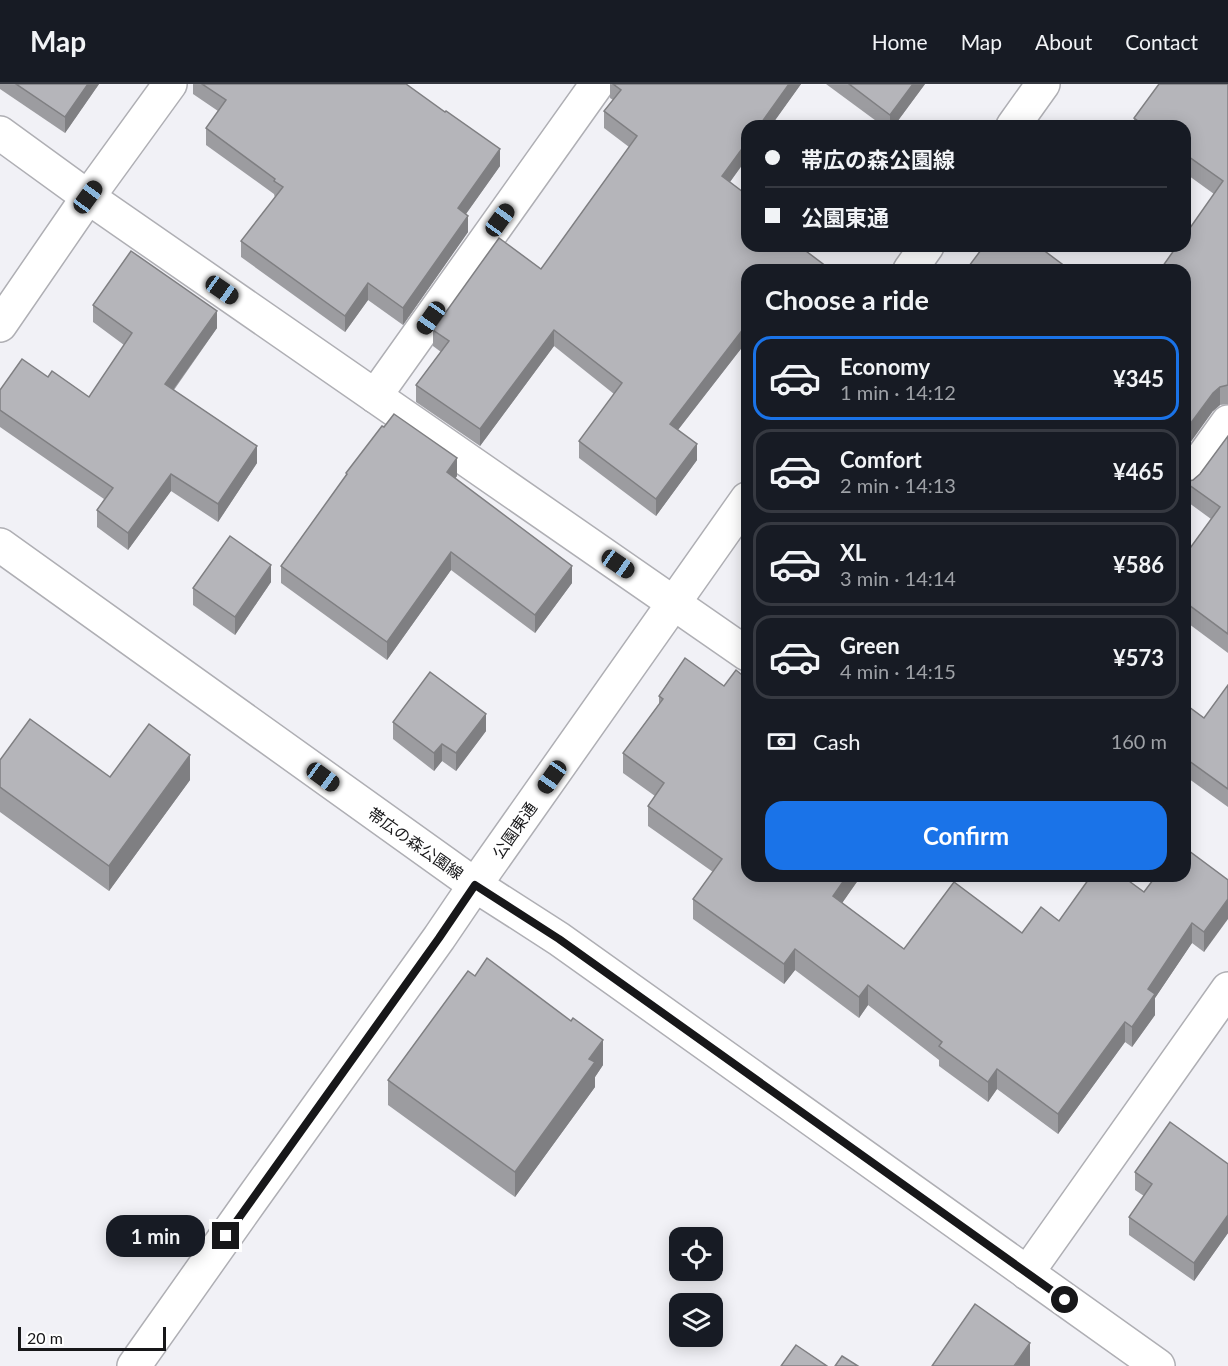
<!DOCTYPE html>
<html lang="en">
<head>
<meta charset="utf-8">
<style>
	body { margin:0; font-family:Lato,"Noto Sans JP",sans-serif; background:#20242c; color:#f1f3f6; height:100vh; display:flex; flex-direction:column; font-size:22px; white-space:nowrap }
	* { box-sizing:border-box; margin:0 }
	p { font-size:20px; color:#9ea1a6 }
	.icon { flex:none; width:33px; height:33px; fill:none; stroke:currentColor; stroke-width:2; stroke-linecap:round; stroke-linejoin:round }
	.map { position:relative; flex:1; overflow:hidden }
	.drawer { position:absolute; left:741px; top:180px; width:450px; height:618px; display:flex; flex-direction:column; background:#171b24; border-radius:18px; box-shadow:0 3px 15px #0003 }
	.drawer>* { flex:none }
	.top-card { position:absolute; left:741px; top:36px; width:450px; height:132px; border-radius:18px; box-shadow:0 3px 15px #0003; display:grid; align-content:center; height:132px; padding:0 24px; background:#171b24 }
	.fabs { position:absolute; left:669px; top:1143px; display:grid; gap:12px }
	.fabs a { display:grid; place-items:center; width:54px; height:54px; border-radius:12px; background:#171b24; box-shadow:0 3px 15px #0003; font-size:30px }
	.scale { position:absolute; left:18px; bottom:15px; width:148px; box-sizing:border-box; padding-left:6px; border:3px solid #171719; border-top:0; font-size:16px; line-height:21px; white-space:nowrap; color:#171719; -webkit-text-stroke:4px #fff; paint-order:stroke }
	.end { position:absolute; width:27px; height:27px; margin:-14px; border:8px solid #171719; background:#fff; box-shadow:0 0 0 3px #fff }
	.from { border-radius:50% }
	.bubble { position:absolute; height:42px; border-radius:18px; background:#171b24; box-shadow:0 3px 15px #0003; font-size:20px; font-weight:700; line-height:42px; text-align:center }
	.car { position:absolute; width:18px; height:36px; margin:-18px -9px; border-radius:8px; box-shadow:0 0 4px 2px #0007; background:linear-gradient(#222 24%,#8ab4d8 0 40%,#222 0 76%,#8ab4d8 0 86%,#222 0) }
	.top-card b { display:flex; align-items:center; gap:21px; height:57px; font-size:22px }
	.top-card b+b { border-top:2px solid #363941 }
	.top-card i { width:15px; height:15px; background:#f1f3f6 }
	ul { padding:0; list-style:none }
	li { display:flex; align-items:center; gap:18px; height:84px; margin:0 12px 9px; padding:0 12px; border:3px solid #363941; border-radius:18px }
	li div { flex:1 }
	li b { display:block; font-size:22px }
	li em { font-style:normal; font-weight:700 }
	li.selected { border-color:#1a73e8 }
	li>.icon { width:54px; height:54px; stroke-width:1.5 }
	h2 { padding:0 24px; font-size:27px; line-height:72px }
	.pay { display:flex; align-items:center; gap:15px; height:66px; padding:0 24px; font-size:22px }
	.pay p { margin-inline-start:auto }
	.action { display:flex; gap:12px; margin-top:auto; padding:12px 24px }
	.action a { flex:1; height:69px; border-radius:18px; background:#1a73e8; color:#fff; font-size:24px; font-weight:700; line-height:69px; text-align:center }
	header { display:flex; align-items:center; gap:36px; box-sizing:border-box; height:84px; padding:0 30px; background:#171b24; border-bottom:2px solid #363941 }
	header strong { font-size:28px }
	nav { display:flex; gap:33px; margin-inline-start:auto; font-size:21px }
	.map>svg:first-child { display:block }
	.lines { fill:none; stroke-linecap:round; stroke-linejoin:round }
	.street-casing { stroke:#afafb4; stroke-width:36 }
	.secondary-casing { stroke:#afafb4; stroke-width:36 }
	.street { stroke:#fff; stroke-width:33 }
	.secondary { stroke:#fff; stroke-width:33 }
	.wall { fill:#9c9ca0 }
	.shaded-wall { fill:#7f7f82 }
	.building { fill:#b5b5ba; stroke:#7f7f82; stroke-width:1.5 }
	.route { stroke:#171719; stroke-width:8 }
	.labels { text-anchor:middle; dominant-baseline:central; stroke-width:6; stroke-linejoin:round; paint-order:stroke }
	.street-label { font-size:16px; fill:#171719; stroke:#fff }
</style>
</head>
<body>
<header>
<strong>Map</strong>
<nav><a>Home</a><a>Map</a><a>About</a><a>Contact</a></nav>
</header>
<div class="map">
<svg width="1228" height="1282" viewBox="0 0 1228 1282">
	<rect width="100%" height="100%" fill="#f1f1f6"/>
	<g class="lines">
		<g class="street-casing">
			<g id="street">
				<path d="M0,49L88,113L747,570"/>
				<path d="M0,241L88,113L170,0"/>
				<path d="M375,312L597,0"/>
				<path d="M1185,398L1228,338"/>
				<path d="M1027,1189L1228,905"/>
			</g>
		</g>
		<g class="secondary-casing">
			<g id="secondary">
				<path d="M1013,42L1043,0"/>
				<path d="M910,186L927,162"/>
				<path d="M0,461L475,801L559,855L1158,1282"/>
				<path d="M134,1282L252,1115L439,854L475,801L747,415"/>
			</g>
		</g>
		<use href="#street" class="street"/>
		<use href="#secondary" class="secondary"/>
	</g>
	<g class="wall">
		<path d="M0,0H99L65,49L0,5Z"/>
		<path d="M193,0H406L500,82L466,130L468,148L403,241L368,216L345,248L241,173V157L275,114L274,110L206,61V44L218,27L193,10Z"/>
		<path d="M610,0H801L730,98L807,162L747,186V257L678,346L697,376L656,432L579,374V357L614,310L554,262L480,362L416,318V301L441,268L433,262V246L541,185L629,63L604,44V27L613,16L610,14Z"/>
		<path d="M826,0H925L894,42H883Z"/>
		<path d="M1228,0V320L1220,321L1213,327L1214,110L1185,89V42H1134V34Z"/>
		<path d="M93,221L217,244L174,306L257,379L218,438L171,407L128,466L97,443V426L104,415L0,343V306L48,293L89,313L124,261L93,238Z"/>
		<path d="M1228,352V569L1185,537V471L1211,435L1185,416V398L1193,396L1200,390Z"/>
		<path d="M346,389L457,392L455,394L572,499L535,549L451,486L387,576L281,499V482L346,392Z"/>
		<path d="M271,498L235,551L193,521V504Z"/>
		<path d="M685,574L861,792L842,819L904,865L1022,849L1144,808L1228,796L1204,868L1192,859L1155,914V931L1132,963L1125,958L1058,1050L997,1005L988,1018L939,982V976L868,921L859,934L795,886L784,900L693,835V815L713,788L648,742V722L655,712L623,689V669L659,620V612Z"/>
		<path d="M1228,601V723L1185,692V620L1204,634Z"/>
		<path d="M393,638L486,647L456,687L442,677L434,687L393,655Z"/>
		<path d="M0,676L110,693L190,696L109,807L0,728Z"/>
		<path d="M603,981L595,993V1003L515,1113L388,1021V996Z"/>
		<path d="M1228,1080V1149L1194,1197L1129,1151V1133L1144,1112L1135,1106V1088Z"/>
	</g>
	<g class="shaded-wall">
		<path d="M88,0H99L65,49V33Z"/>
		<path d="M789,0H801L771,42H759Z"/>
		<path d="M913,0H925L894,42H890V31Z"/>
		<path d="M747,58V74L722,109V92Z"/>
		<path d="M500,65V82L458,141V124Z"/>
		<path d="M468,132V148L403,241V224Z"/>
		<path d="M803,162H807V172L802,164Z"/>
		<path d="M368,199V216L345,248V232Z"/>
		<path d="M217,227V244L165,317V300Z"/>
		<path d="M747,240V257L670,356V340Z"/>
		<path d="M554,246V262L480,362V345Z"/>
		<path d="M1220,303V321L1213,327L1185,366V347L1213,309Z"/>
		<path d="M697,360V376L656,432V415Z"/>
		<path d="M257,362V379L218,438V420Z"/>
		<path d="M457,374V392L447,406V388Z"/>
		<path d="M171,390V407L128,466V449Z"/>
		<path d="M451,468V486L387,576V558Z"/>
		<path d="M271,481V498L235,551V533Z"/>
		<path d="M572,482V499L535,549V531Z"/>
		<path d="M486,630V647L456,687V669Z"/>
		<path d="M442,660V677L434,687V669Z"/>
		<path d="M190,671V696L109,807V782Z"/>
		<path d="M847,792H861L833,832V812Z"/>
		<path d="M1228,815V835L1204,868V848Z"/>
		<path d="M1192,839V859L1155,914V931L1132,963V943L1148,905Z"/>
		<path d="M795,865V886L784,900V880Z"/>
		<path d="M868,901V921L859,934V913Z"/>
		<path d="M1125,938V958L1058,1050V1030Z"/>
		<path d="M603,956V981L595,993V1003L515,1113V1088L589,975Z"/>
		<path d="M997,985V1005L988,1018V998Z"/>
		<path d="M1228,1131V1149L1194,1197V1179Z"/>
		<path d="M1030,1259V1282H1014Z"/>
	</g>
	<g class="building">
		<path d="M16,0H88L65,33Z"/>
		<path d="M202,0H406L445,28L446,27L500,65L458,124L468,132L403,224L368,199L345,232L241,157L283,103L274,97L275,95L206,44L226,16Z"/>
		<path d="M613,0H789L759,42H747V58L722,92L747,111V162H803L802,164L831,186H747V240L670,340L697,360L656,415L579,357L622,299L554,246L480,345L416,301L449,257L433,246L499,154L541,185L637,52L604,27L621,6Z"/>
		<path d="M849,0H913L890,31Z"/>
		<path d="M1159,0H1228V301L1220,303L1213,309L1185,347V186H1160L1177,162H1185V151L1223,97L1185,70V42H1145L1134,34Z"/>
		<path d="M984,162H1038L1070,186H966Z"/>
		<path d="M131,167L217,227L165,300L257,362L218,420L171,390L128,449L97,426L113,404L0,326V306L22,275L48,293L52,287L89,313L132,249L93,221Z"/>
		<path d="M394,330L457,374L447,388L572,482L535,531L451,468L387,558L281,482L347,390L346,389L382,342L384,343Z"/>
		<path d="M1228,352V550L1185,518V471L1220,423L1185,398L1193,396L1200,390Z"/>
		<path d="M230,452L271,481L235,533L193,504Z"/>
		<path d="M685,574L724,602L736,586L747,595V792H847L833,812L904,865L954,798L1022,849L1041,823L1059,837L1091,792H1122L1144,808L1156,792H1185V764L1228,796V815L1204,848L1192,839L1148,905L1155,910L1132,943L1125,938L1058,1030L997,985L988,998L939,962L942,958L868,901L859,913L795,865L784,880L693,815L722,775L648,722L664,699L623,669L663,615L659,612Z"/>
		<path d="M430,588L486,630L456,669L442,660L434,669L393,638Z"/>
		<path d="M1228,601V705L1185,674V620L1204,634Z"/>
		<path d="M30,635L110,693L149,640L190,671L109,782L0,703V676Z"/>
		<path d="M487,874L571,937L573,934L603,956L589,975L595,978L515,1088L388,996L468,887L475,892Z"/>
		<path d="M1170,1038L1228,1080V1131L1194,1179L1129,1133L1152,1100L1135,1088Z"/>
		<path d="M975,1220L1030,1259L1014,1282H932Z"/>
		<path d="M796,1261L827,1282H781Z"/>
		<path d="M842,1272L858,1282H835Z"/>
	</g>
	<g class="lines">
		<path class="route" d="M226,1152L439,854L475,801L559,855L1065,1216"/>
	</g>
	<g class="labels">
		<g class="street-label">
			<text transform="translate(514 746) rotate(-55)">公園東通</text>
			<text transform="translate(416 759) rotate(35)">帯広の森公園線</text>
		</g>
	</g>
</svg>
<div class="fabs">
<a><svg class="icon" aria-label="locate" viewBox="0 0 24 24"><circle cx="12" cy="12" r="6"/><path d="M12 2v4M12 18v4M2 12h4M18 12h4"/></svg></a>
<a><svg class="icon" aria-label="layers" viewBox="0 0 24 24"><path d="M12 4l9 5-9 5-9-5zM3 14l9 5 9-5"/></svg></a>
</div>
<div class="scale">20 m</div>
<i class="end from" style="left:1065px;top:1216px"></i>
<i class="end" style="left:226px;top:1152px"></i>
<div class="bubble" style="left:106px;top:1131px;width:99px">1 min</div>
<i class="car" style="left:88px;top:113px;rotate:36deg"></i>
<i class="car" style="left:500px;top:136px;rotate:36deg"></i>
<i class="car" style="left:222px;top:206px;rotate:125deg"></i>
<i class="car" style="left:431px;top:234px;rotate:215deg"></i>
<i class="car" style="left:618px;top:480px;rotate:125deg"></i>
<i class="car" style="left:323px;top:693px;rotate:126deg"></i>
<i class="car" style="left:552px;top:693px;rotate:215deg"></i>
<div class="top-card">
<b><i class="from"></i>帯広の森公園線</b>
<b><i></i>公園東通</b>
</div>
<section class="drawer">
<h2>Choose a ride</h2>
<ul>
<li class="selected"><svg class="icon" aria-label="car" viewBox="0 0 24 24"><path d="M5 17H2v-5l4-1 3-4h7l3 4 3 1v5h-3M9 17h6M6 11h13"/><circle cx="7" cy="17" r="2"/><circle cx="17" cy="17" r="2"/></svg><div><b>Economy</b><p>1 min · 14:12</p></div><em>¥345</em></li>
<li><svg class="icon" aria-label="car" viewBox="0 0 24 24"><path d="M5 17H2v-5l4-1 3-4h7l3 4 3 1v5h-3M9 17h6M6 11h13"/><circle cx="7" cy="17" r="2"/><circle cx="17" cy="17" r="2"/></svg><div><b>Comfort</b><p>2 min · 14:13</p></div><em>¥465</em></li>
<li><svg class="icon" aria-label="car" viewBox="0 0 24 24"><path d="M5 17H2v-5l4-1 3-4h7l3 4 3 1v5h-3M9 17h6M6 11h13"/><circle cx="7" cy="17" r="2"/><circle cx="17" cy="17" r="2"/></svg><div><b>XL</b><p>3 min · 14:14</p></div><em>¥586</em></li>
<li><svg class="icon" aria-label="car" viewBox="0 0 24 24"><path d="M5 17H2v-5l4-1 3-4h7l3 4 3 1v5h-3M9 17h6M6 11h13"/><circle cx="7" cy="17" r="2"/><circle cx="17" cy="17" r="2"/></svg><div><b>Green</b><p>4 min · 14:15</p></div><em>¥573</em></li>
</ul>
<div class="pay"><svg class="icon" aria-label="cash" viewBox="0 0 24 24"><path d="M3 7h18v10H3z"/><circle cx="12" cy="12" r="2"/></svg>Cash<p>160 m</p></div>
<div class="action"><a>Confirm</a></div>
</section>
</div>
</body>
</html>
